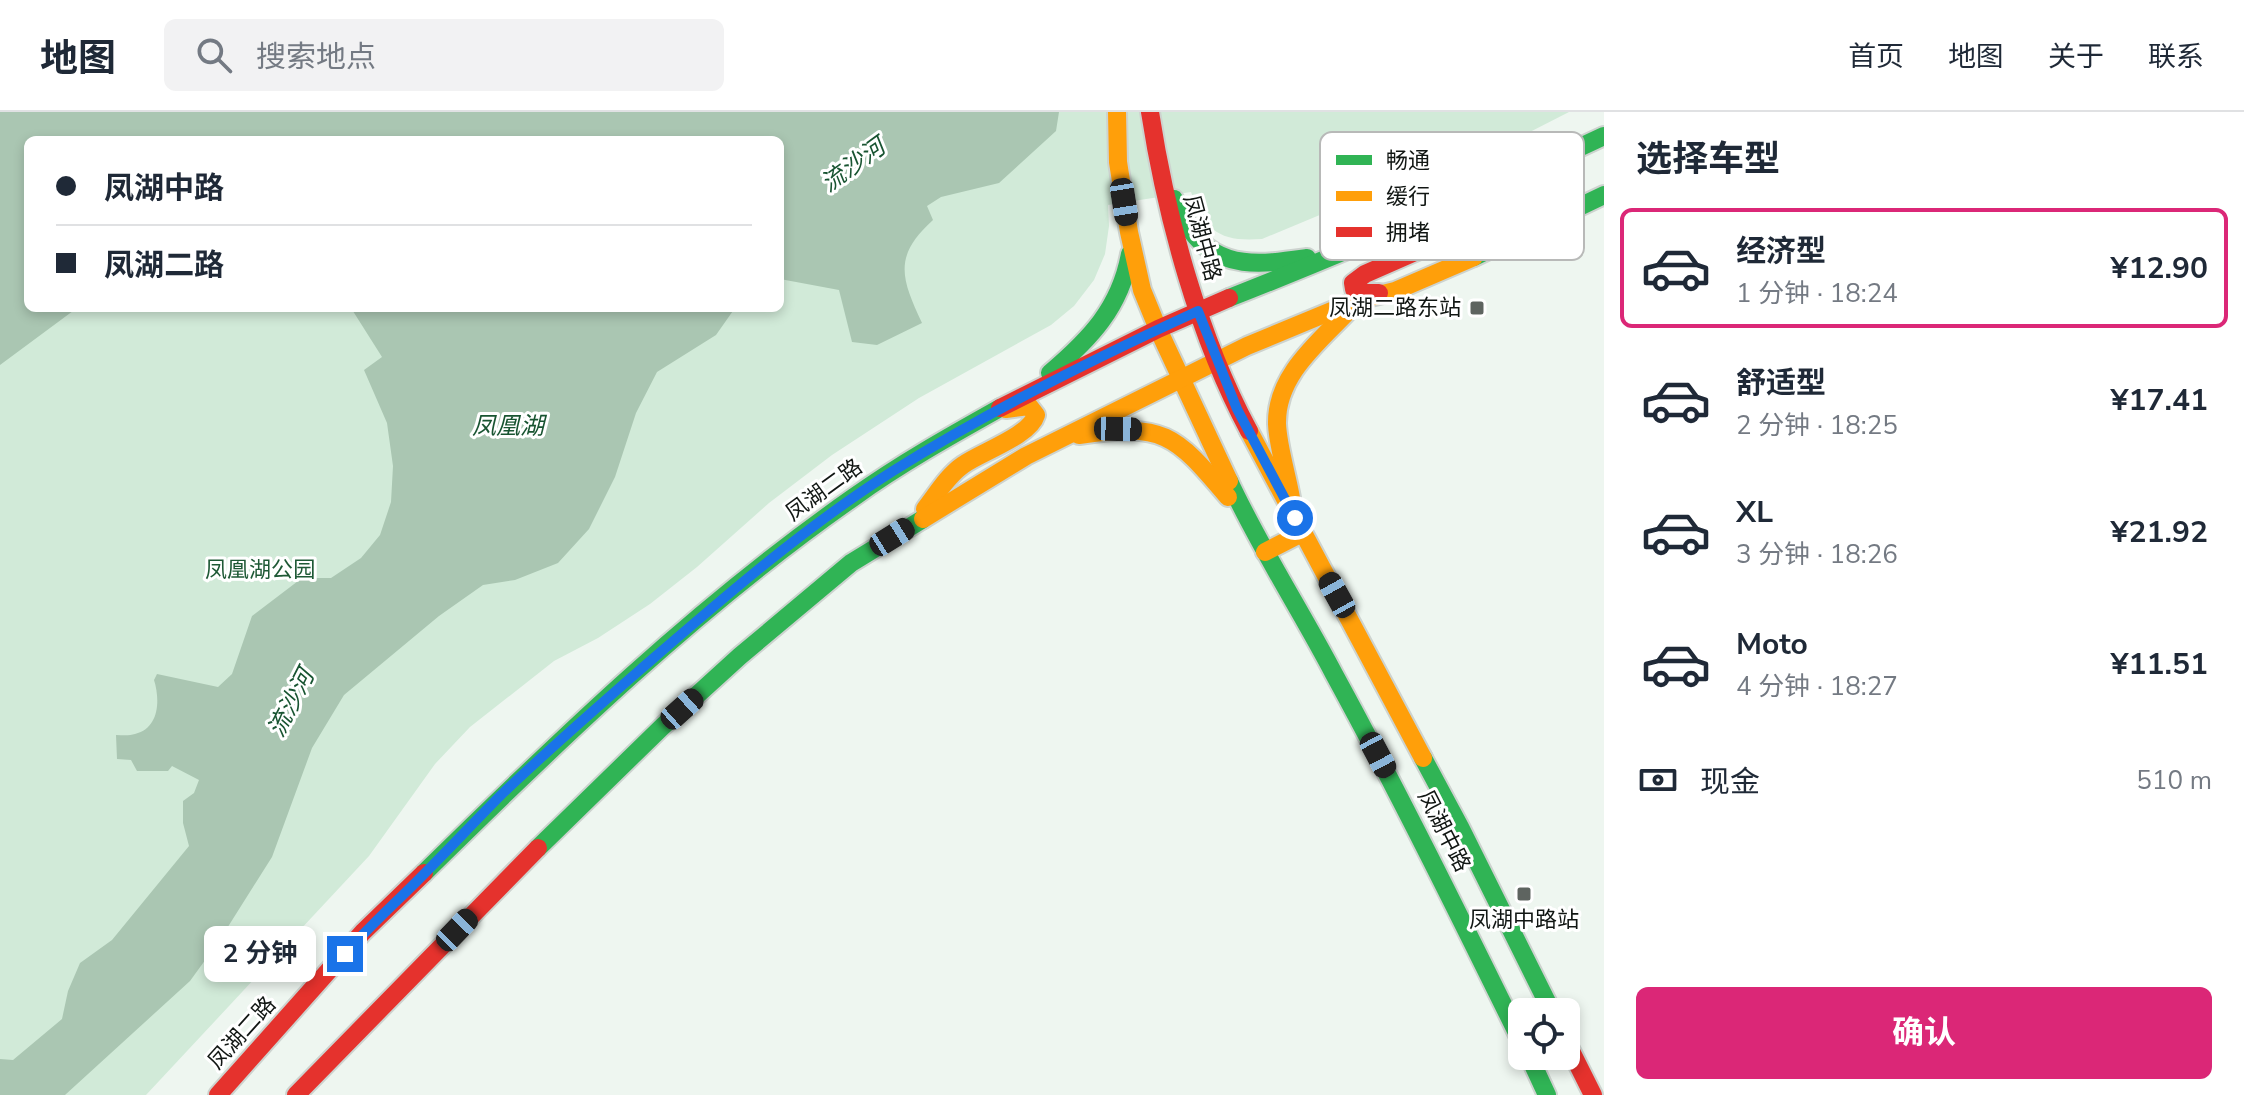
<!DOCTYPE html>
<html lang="zh">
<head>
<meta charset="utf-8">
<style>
	body { margin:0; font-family:"Nunito Sans","Noto Sans SC",sans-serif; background:#f2f2f3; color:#1f2937; height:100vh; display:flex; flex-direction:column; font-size:30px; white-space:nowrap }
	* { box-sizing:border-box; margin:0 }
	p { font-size:26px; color:#747a83 }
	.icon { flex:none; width:44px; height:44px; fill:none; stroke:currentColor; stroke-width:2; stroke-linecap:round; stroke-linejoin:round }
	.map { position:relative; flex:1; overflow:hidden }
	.side { display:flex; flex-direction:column; background:#fff; width:640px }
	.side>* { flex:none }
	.banner { position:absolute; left:24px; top:24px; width:760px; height:176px; border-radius:12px; box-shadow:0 4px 12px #0003; display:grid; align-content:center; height:176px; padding:0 32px; background:#fff }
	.fabs { position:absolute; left:1508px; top:886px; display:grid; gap:16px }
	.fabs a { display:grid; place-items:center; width:72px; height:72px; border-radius:12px; background:#fff; box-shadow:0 4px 12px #0003; font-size:40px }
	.end { position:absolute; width:36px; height:36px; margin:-18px; border:10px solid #1a73e8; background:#fff; box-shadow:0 0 0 4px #fff }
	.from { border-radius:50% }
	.bubble { position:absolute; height:56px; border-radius:12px; background:#fff; box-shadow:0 4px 12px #0003; font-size:26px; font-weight:700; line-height:56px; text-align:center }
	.car { position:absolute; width:24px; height:48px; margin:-24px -12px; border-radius:10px; box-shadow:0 0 6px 2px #0007; background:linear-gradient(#222 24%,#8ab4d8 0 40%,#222 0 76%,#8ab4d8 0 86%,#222 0) }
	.banner b { display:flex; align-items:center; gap:28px; height:76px; font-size:30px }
	.banner b+b { border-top:2px solid #e0e1e3 }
	.banner i { width:20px; height:20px; background:#1f2937 }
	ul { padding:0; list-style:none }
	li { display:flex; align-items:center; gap:24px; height:120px; margin:0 16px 12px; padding:0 16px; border:4px solid transparent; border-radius:12px }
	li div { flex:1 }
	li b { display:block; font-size:30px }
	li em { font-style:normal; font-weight:700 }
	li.on { border-color:#db2777 }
	li>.icon { width:72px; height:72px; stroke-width:1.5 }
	h2 { padding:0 32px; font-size:36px; line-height:96px }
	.pay { display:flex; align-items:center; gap:20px; height:88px; padding:0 32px; font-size:30px }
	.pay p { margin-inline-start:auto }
	.button { display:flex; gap:16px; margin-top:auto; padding:16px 32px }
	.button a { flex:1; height:92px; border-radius:12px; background:#db2777; color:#fff; font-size:32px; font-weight:700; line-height:92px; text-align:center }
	header { display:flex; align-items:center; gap:48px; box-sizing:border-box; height:112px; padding:0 40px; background:#fff; border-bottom:2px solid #e0e1e3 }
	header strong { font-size:38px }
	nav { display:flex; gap:44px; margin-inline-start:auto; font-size:28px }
	.search { width:560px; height:72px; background:#f2f2f3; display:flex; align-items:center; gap:20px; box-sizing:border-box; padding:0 28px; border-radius:12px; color:#747a83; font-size:30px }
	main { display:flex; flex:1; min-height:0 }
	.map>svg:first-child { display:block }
	.green { fill:#d1ead8; fill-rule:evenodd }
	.water { fill:#aac6b2 }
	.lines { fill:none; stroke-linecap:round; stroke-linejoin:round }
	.fast-casing { stroke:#cdd3cf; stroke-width:22 }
	.slow-casing { stroke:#cdd3cf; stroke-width:22 }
	.jam-casing { stroke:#cdd3cf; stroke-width:22 }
	.fast { stroke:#30b455; stroke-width:18 }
	.slow { stroke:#ff9f0a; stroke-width:18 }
	.jam { stroke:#e5322d; stroke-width:18 }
	.route { stroke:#1a73e8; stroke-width:10 }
	.poi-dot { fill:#5e6460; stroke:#fff; stroke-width:3 }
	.labels { text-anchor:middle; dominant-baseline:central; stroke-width:6; stroke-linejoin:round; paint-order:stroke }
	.street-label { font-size:22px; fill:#111613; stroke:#fff }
	.poi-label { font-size:22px; fill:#111613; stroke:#fff; text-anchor:end }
	.park-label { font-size:22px; fill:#1e5935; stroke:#fff }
	.water-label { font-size:24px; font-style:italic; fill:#185431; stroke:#fff }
	.key { fill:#fff; stroke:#b8b9b8; stroke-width:2 }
	.key-label { font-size:22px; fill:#111613 }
</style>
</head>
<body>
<header>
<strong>地图</strong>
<div class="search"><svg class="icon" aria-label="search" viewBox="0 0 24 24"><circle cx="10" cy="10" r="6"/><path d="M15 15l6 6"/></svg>搜索地点</div>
<nav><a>首页</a><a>地图</a><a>关于</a><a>联系</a></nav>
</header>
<main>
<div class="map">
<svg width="1604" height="983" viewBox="0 0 1604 983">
	<rect width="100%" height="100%" fill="#eef6f0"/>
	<path class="green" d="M0,0H1569L1524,23L1430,57L1262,127C1220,130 1206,120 1191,80L1108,93L1109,114L1105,142L1094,168L1074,194L1051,213L919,286L832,343L769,391L697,455L650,492L598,526L554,549L470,615L435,652L369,744L146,983H0ZM28,28H780V196H28Z"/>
	<g class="water">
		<path d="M0,0H1059L1056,19L999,71L941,85L927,94L933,108C893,144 901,166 922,211L877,233L852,230L839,178L780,167V28H28V196H77L0,253Z"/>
		<path d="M351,196H735L716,223L657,260L636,301L615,365L589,417L558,451L515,468L483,473L439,504L344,583L312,636L272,745L219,829L190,869L65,983H0V947L13,948L62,907L68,879L80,851L112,828L189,734L183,711V689L194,681L199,668L172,654L168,659H137L131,648L117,647L116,623C122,623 129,624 135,622C160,616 160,587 154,568L157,562L218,575L232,562L252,504L302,466H331L361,446L380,423L391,390L393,354L387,311L364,258L382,245Z"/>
	</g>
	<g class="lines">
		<g class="fast-casing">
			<g id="fast">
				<path d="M1174,87C1180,98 1185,110 1192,120C1221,159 1264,152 1307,146"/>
				<path d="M1474,145L1604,83"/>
				<path d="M1229,186C1356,136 1481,82 1604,24"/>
				<path d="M1050,261C1090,227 1120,196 1130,142"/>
				<path d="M1229,369C1260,436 1300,497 1334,562C1400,683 1461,807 1522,931"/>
				<path d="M1423,646L1460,715L1552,900"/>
				<path d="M538,736L663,614L740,544L851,451L923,407"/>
				<path d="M424,761C560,627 698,494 854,385C900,352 950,324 1000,296"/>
				<path d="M1529,944L1547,983"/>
			</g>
		</g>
		<g class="slow-casing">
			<g id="slow">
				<path d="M1117,0L1118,50L1129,120L1142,178L1158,217L1229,369"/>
				<path d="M1249,319L1423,646"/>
				<path d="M1079,323C1164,311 1174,321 1228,385"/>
				<path d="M1291,386C1287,363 1278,335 1277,312C1276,261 1322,228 1353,194"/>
				<path d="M925,397C936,383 948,363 963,353C981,340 1030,324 1036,303L1029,294L1006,297"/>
				<path d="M923,407L1026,344L1247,234L1358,188L1395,179L1474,145"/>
				<path d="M1265,440L1302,421"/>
			</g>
		</g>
		<g class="jam-casing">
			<g id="jam">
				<path d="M1150,0C1166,104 1199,226 1249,319"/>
				<path d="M1379,181H1366L1354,177L1353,171L1365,162L1431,133L1482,86"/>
				<path d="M1000,296L1158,217L1229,186"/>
				<path d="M1566,929L1593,983"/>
				<path d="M218,983L363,820L424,761"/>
				<path d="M296,983L538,736"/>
			</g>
		</g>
		<use href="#fast" class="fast"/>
		<use href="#slow" class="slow"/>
		<use href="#jam" class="jam"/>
	</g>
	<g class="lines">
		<path class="route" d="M345,842C370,813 399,788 426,760C451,735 476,708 502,682C547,639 594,598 641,557C722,487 802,417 893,359C990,298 1093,247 1198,199L1237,297L1295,406"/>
	</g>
	<g class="poi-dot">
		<rect x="1469" y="188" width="16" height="16" rx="4"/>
		<rect x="1516" y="774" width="16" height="16" rx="4"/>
	</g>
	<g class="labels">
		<g class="street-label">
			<text transform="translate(1202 126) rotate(75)">凤湖中路</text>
			<text transform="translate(824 378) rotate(-36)">凤湖二路</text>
			<text transform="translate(1444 719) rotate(63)">凤湖中路</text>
			<text transform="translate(242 921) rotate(-48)">凤湖二路</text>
		</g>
		<g class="poi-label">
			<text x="1461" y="196">凤湖二路东站</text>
			<text x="1524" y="808" text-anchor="middle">凤湖中路站</text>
		</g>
		<g class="park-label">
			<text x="260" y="458">凤凰湖公园</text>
		</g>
		<g class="water-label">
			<text transform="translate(853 53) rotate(-36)">流沙河</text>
			<text x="508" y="314">凤凰湖</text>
			<text transform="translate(291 591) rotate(-63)">流沙河</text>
		</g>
	</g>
	<rect x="1320" y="20" width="264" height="128" rx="12" class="key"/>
	<rect x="1336" y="43" width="36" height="10" fill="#30b455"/>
	<rect x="1336" y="79" width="36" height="10" fill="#ff9f0a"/>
	<rect x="1336" y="115" width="36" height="10" fill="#e5322d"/>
	<g class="key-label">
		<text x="1386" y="56">畅通</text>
		<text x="1386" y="92">缓行</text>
		<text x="1386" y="128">拥堵</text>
	</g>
</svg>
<div class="fabs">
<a><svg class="icon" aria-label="locate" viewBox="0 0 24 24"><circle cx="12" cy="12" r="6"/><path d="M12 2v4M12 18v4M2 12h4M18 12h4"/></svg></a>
</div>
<i class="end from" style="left:1295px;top:406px"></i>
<i class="end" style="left:345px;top:842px"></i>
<div class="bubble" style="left:204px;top:814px;width:112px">2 分钟</div>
<i class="car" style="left:1124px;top:90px;rotate:171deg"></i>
<i class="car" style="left:1118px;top:317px;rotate:91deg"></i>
<i class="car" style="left:892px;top:425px;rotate:58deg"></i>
<i class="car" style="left:1337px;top:483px;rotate:331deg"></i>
<i class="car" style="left:682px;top:597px;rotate:48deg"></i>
<i class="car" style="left:1378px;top:643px;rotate:152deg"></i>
<i class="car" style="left:457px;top:818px;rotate:44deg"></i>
<div class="banner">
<b><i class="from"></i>凤湖中路</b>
<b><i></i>凤湖二路</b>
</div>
</div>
<section class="side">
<h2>选择车型</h2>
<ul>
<li class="on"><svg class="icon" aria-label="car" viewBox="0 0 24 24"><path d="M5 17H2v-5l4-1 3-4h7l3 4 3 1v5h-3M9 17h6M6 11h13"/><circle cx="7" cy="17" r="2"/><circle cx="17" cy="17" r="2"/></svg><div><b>经济型</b><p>1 分钟 · 18:24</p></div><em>¥12.90</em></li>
<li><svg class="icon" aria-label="car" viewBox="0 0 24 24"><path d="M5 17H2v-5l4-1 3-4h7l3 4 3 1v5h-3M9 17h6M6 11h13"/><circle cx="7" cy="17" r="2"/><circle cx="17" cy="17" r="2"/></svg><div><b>舒适型</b><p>2 分钟 · 18:25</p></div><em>¥17.41</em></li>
<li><svg class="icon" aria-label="car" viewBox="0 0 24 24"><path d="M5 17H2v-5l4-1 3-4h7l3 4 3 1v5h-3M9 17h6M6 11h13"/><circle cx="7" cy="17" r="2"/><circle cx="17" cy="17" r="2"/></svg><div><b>XL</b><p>3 分钟 · 18:26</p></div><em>¥21.92</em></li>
<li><svg class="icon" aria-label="car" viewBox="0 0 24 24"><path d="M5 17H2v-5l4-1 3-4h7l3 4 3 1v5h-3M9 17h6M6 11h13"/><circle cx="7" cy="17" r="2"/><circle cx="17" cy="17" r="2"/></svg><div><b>Moto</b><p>4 分钟 · 18:27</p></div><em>¥11.51</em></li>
</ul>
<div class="pay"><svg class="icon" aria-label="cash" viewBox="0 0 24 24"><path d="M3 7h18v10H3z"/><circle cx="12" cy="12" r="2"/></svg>现金<p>510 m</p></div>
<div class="button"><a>确认</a></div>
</section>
</main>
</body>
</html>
